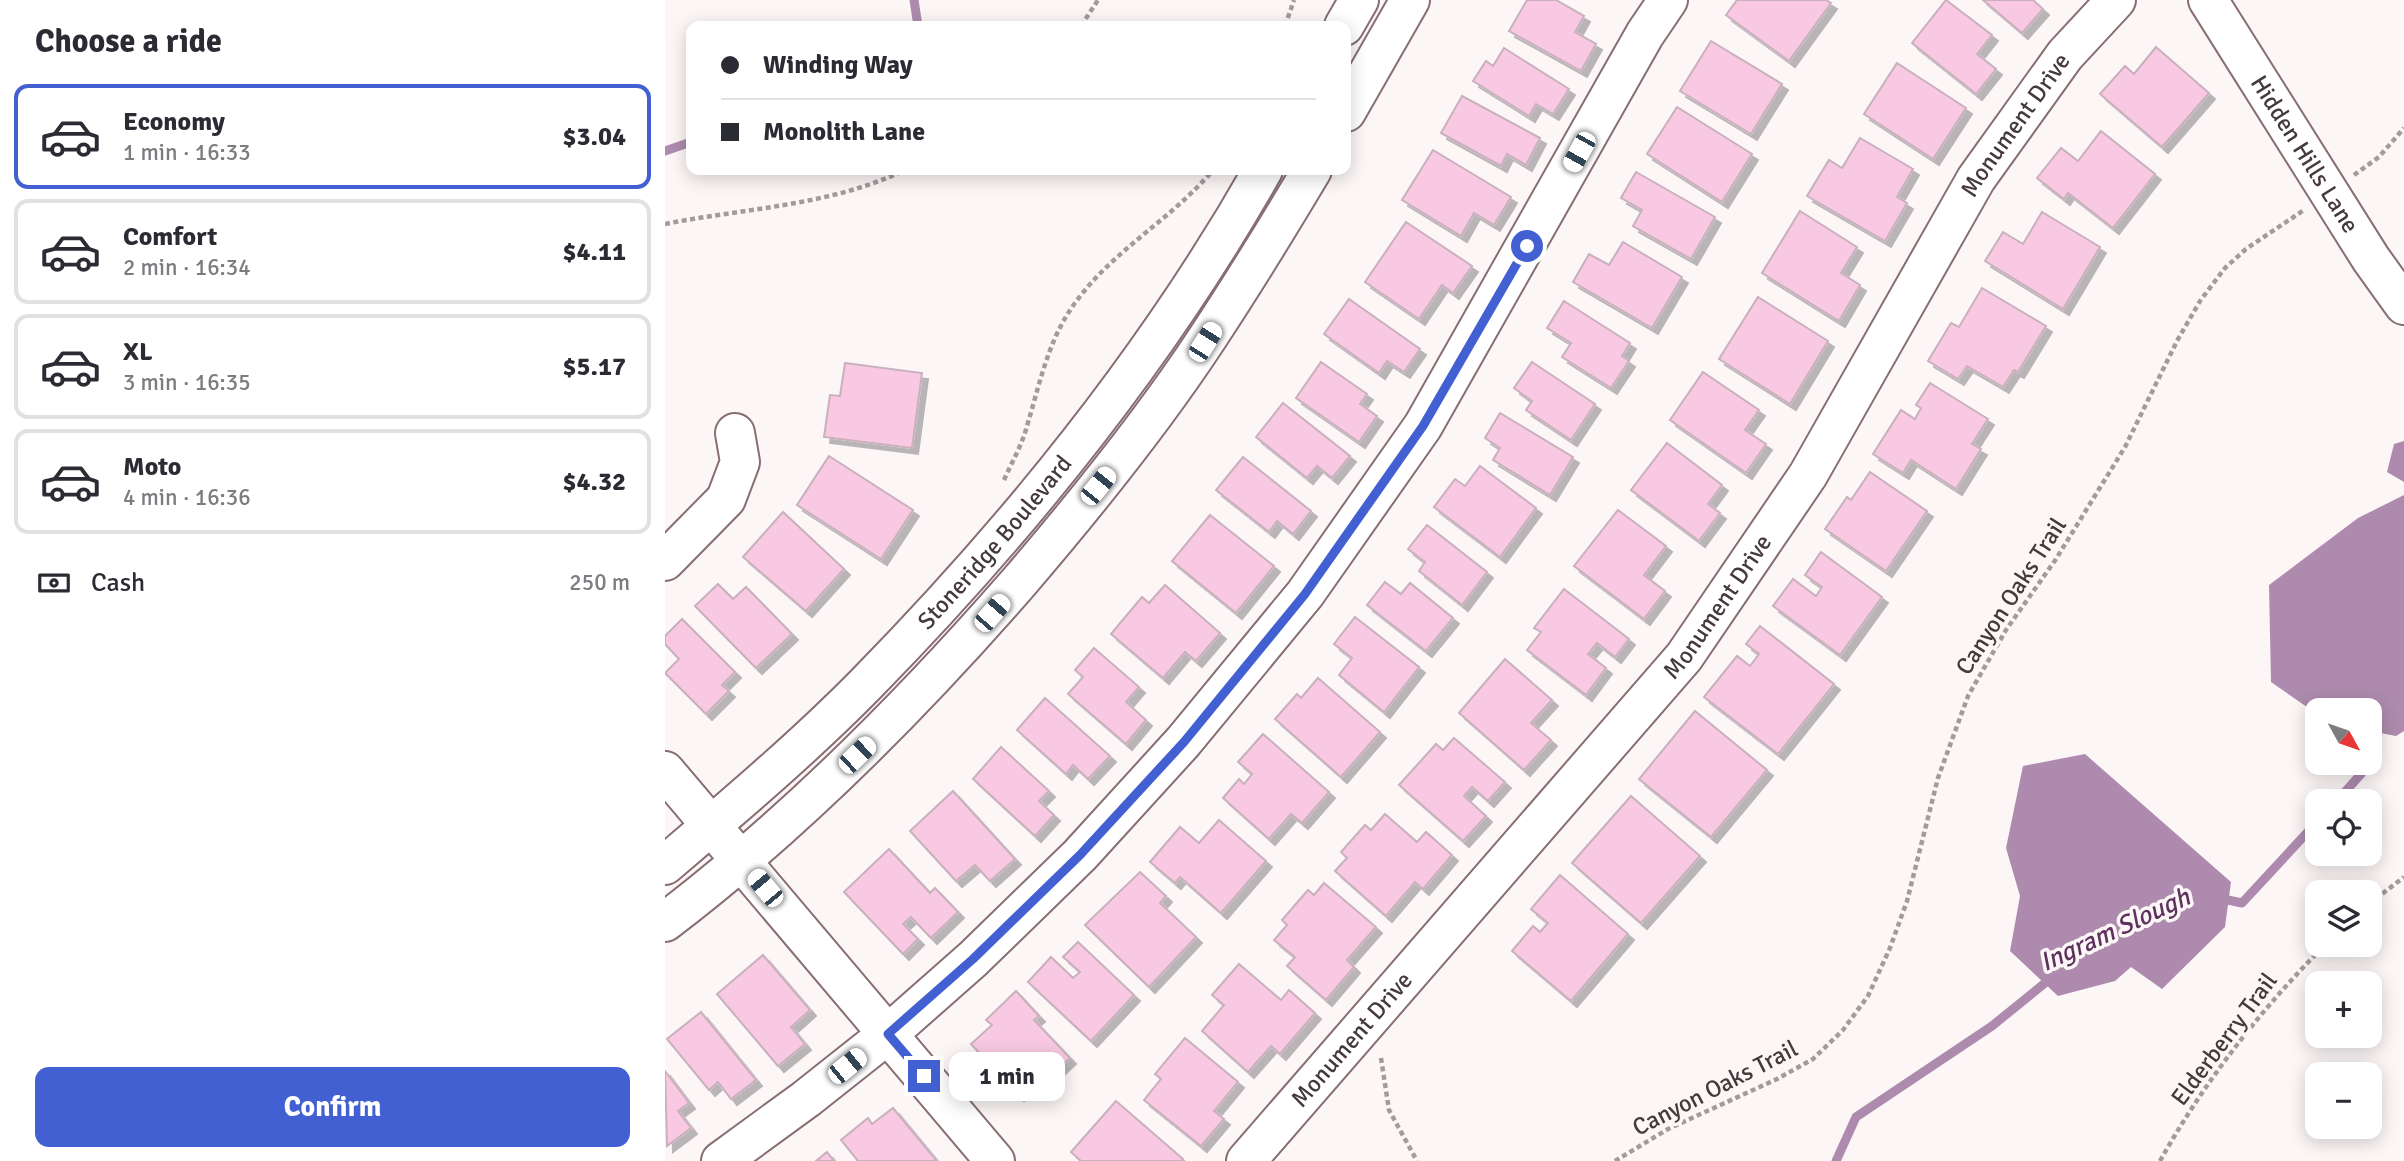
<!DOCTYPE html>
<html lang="en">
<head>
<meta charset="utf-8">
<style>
	body { margin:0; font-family:Signika,sans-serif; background:#f2f2f3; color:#2b2b33; height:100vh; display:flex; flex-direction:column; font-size:26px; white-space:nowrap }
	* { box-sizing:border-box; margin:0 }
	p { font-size:23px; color:#7c7c81 }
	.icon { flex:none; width:38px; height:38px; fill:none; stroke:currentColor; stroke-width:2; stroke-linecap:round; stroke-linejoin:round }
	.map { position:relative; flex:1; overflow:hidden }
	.side { display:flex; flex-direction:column; background:#fff; width:665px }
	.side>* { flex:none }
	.top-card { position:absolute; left:21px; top:21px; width:665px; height:154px; border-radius:14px; box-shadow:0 4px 18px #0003; display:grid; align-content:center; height:154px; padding:0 35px; background:#fff }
	.needle { width:46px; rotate:130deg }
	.buttons { position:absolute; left:1640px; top:698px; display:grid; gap:14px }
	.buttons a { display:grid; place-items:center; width:77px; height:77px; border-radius:14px; background:#fff; box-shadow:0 4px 18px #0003; font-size:35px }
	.end { position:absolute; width:32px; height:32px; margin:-16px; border:9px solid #4360d3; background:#fff; box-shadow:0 0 0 4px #fff }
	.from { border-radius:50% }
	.bubble { position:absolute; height:49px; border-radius:14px; background:#fff; box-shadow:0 4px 18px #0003; font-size:23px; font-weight:700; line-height:49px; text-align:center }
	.car { position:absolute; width:21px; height:42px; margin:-21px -10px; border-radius:9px; box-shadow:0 0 5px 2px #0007; background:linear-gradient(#fff 24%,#345 0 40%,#fff 0 76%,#345 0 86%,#fff 0) }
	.top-card b { display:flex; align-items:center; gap:24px; height:66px; font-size:26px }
	.top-card b+b { border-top:2px solid #e1e1e2 }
	.top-card i { width:18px; height:18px; background:#2b2b33 }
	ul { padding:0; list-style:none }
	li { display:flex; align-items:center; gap:21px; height:105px; margin:0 14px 10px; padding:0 21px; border:4px solid #e1e1e2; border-radius:14px }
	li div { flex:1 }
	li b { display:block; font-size:26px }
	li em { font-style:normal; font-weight:700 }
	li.on { border-color:#4360d3 }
	li>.icon { width:63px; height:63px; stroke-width:1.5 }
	h2 { padding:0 35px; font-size:32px; line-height:84px }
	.pay { display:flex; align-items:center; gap:18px; height:77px; padding:0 35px; font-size:26px }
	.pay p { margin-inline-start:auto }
	.cta { display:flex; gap:14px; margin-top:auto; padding:14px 35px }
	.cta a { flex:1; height:80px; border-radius:14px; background:#4360d3; color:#fff; font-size:28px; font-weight:700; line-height:80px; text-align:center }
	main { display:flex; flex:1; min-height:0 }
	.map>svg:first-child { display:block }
	.water { fill:#ae8bae }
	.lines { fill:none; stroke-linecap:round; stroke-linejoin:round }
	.stream { stroke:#ae8bae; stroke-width:9 }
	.building { fill:#f9c9e3; stroke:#c9b0bd; stroke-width:2; filter:url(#shadow) }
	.minor-casing { stroke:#886e73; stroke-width:42 }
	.path { stroke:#a29a9b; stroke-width:4.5; stroke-dasharray:5 3.5; stroke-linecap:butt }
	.minor { stroke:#fff; stroke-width:38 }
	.route { stroke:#4360d3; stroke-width:9 }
	.labels { text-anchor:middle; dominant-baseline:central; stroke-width:7; stroke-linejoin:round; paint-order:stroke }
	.street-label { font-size:24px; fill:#44393b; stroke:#fcf6f7 }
	.water-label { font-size:26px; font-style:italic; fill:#5e315f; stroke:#fcf6f7 }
</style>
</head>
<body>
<main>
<section class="side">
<h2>Choose a ride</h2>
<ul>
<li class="on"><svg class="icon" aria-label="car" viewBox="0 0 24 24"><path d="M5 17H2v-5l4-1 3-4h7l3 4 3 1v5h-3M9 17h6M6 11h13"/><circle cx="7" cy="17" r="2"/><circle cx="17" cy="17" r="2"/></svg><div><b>Economy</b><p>1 min · 16:33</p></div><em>$3.04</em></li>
<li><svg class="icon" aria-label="car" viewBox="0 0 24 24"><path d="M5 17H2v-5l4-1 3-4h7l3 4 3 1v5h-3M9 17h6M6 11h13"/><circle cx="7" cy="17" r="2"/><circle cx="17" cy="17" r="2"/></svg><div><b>Comfort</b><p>2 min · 16:34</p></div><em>$4.11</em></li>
<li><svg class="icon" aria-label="car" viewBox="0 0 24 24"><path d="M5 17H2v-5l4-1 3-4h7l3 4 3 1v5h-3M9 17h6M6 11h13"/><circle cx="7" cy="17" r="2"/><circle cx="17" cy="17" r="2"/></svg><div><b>XL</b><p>3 min · 16:35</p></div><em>$5.17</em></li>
<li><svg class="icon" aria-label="car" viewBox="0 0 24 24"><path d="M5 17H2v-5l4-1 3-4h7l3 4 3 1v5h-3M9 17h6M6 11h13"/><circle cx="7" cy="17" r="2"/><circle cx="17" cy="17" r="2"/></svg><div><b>Moto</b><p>4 min · 16:36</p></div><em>$4.32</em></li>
</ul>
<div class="pay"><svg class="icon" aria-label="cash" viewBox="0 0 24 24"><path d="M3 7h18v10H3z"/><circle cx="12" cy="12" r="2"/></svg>Cash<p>250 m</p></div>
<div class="cta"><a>Confirm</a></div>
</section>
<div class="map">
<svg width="1739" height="1161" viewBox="0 0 1739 1161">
	<defs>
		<filter id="shadow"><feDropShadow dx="6" dy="6" stdDeviation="0" flood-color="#0004"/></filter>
	</defs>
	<rect width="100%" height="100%" fill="#fcf6f7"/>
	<g class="water">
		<path d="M1739,441V482L1722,472L1729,444Z"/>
		<path d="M1739,495V731L1731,736L1705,731L1704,710H1652V714L1606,682L1604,585L1693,518Z"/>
		<path d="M1420,754L1566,882L1560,927L1497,989L1466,967L1450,981L1393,996L1345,951L1355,896L1341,848L1358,766Z"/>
	</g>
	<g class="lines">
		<g class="stream">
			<path d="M249,0L253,26"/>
			<path d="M0,151L26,142"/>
			<path d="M1704,720L1709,722L1704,739"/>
			<path d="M1671,802L1696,774L1699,763"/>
			<path d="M1553,904L1563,900L1577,903L1652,822"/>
			<path d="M1171,1161L1191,1117L1327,1026L1380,983L1391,978"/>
		</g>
	</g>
	<g class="building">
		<path d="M862,0H891L919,16L910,32L931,44L916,71L844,31Z"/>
		<path d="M1072,0H1161L1166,3L1124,61L1061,15Z"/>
		<path d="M1281,0L1327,35L1312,54L1331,69L1311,94L1247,43Z"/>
		<path d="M1318,0H1368L1378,9L1357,33Z"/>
		<path d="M1046,41L1117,84L1086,134L1015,91Z"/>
		<path d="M1491,47L1544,93L1497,147L1435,94L1460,66L1469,74Z"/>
		<path d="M839,48L904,89L888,114L871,104L864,116L808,81L821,61L828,66Z"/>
		<path d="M1232,63L1301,108L1268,159L1199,114Z"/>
		<path d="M797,96L875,138L861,165L842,154L836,166L776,133Z"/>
		<path d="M1012,107L1087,154L1057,202L982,154Z"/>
		<path d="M1436,131L1490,174L1448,228L1403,193L1399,199L1372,178L1396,148L1413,161Z"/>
		<path d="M1195,138L1248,169L1232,197L1242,203L1220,241L1142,196L1164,160L1177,168Z"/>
		<path d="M768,150L846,197L829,225L809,213L796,236L737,200Z"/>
		<path d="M971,172L1050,217L1026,259L968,226L977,210L956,198Z"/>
		<path d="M1135,211L1192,247L1176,273L1195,285L1174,321L1097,273Z"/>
		<path d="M1377,212L1435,247L1398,309L1320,261L1338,232L1358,244Z"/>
		<path d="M741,222L807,266L788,293L777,285L754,319L700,282Z"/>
		<path d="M958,242L1017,277L987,328L908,282L924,254L944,265Z"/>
		<path d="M1317,288L1381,326L1353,372L1349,370L1338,387L1302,366L1293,379L1263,361L1286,323L1294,327Z"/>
		<path d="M1093,297L1163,341L1125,404L1054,359Z"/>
		<path d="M684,299L755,349L739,372L722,361L714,373L659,334Z"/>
		<path d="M899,301L965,343L957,356L964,361L946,388L897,357L906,343L882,328Z"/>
		<path d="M656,362L702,394L695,404L712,416L694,442L631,398Z"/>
		<path d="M867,362L930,404L906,440L861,410L867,401L849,388Z"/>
		<path d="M180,363L257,373L247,448L159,437L165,395L175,396Z"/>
		<path d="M1038,372L1094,410L1080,430L1101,444L1081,473L1005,420Z"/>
		<path d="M1265,383L1323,419L1307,444L1316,449L1291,489L1246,460L1238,473L1208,454L1236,410L1250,419L1256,408L1251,405Z"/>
		<path d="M618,403L685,456L667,478L652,466L642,478L591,437Z"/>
		<path d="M835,413L908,457L885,495L828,460L835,448L820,438Z"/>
		<path d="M1002,443L1057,485L1043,504L1055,513L1034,541L966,490Z"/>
		<path d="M164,456L248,510L216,559L132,505Z"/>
		<path d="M578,457L646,511L628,534L612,521L604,532L551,490Z"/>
		<path d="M815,466L871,508L835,557L769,507L790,479L800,486Z"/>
		<path d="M1205,472L1262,511L1221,571L1160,529L1182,497L1186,500Z"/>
		<path d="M953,510L1001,546L979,575L1000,591L979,619L909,566Z"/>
		<path d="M118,512L179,569L141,611L78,557Z"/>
		<path d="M545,515L609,566L571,613L507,561Z"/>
		<path d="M762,525L822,572L797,605L754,571L760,562L743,549Z"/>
		<path d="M1156,552L1217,597L1175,655L1108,606L1128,579L1151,596L1157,587L1140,575Z"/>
		<path d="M720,582L736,594L745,583L788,618L761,651L702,605Z"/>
		<path d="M53,584L68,599L81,587L127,634L91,668L30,606Z"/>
		<path d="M500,585L555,633L531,661L520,652L498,678L446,634L477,597L484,603Z"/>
		<path d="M899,589L964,639L950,657L932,643L923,654L941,668L921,695L862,650L876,632L869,628Z"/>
		<path d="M690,617L754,667L719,712L674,675L687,658L669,644Z"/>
		<path d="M17,619L70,672L57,685L64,691L41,714L0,673L14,659L0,644V636Z"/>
		<path d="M1095,626L1169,684L1113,754L1039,697L1072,656L1085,666L1094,654L1081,644Z"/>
		<path d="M429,648L474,687L461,702L481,720L461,744L403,694L418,677L410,670Z"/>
		<path d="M840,659L887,700L866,723L886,740L859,770L794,713Z"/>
		<path d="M653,678L715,732L676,777L610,719L632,694L636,698Z"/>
		<path d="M380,698L445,756L423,779L408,765L401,774L352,730Z"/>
		<path d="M1030,711L1102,770L1046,837L974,779Z"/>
		<path d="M598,734L664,792L637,823L626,814L604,839L558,798L574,779L579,784L587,774L573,762Z"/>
		<path d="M789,738L840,782L823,801L807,787L799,796L821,816L798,841L734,785L771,744L778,750Z"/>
		<path d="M336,747L384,791L374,801L389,815L370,836L308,779Z"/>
		<path d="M288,791L350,859L325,881L310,865L291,881L245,831Z"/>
		<path d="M966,796L1035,856L976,923L907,863Z"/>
		<path d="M720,814L752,842L761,832L787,855L758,889L750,882L721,916L670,871L682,858L676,852L700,825L706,830Z"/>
		<path d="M554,820L601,861L556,913L515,877L510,883L485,862L515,827L534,843Z"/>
		<path d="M224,849L265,893L270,888L293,912L266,938L246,917L238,924L253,939L238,954L179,892Z"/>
		<path d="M475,872L501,896L495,903L531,937L484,987L420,925Z"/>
		<path d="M895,875L963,934L906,1001L847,951L868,926L875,932L883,923L866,909Z"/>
		<path d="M659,883L711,927L682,960L689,967L661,1000L622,966L630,957L609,940L622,925L617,920L643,890L649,895Z"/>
		<path d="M413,942L469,995L426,1041L363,982L386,957L408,978L415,972L398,957Z"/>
		<path d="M98,955L145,1010L126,1027L140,1044L113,1066L52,994Z"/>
		<path d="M574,964L616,1000L624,990L650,1013L615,1054L606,1046L583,1072L537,1031L559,1005L547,995Z"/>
		<path d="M351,991L374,1016L369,1020L405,1058L374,1087L368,1081L353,1095L306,1044L327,1025L321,1020Z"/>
		<path d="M36,1012L91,1080L66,1099L53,1082L44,1090L2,1039Z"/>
		<path d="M520,1038L573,1082L549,1111L559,1119L536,1146L479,1100L496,1079L490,1074Z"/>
		<path d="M0,1071L24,1103L13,1111L26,1128L2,1146Z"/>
		<path d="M451,1101L518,1159L516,1161H416L406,1152Z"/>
		<path d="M228,1108L271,1160L269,1161H193L176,1140L203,1118L207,1124Z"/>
		<path d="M162,1152L169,1161H151Z"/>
	</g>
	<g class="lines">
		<g class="minor-casing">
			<g id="minor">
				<path id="s1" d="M1543,0L1706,259L1739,305"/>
				<path d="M679,26L694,0"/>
				<path d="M681,112L745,0"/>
				<path d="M0,561L61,499L75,462L70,433"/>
				<path d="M0,771L330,1161"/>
				<path id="s2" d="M0,865C68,807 138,748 201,684C353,529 491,359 598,170"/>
				<path d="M0,922C130,823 246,706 354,582C420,505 485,425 541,340C578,284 613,227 647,170"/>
				<path d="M56,1161L141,1099L223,1034L308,959L415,855L518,742L640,594L758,426L980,34L1003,0"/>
				<path id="s3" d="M581,1161L1019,657L1143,475L1311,179L1400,55L1451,0"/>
			</g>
		</g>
		<g class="path">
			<path d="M416,26L433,0"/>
			<path d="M620,26L629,0"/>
			<path d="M1689,175L1714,157L1739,128"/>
			<path d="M0,224C80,208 165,206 240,170"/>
			<path d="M339,480C347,462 357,445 362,426C375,383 383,340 410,303C448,250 507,219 548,170"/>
			<path d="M1704,904L1739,877"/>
			<path d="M716,1058L724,1110L752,1161"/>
			<path d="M950,1161L1003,1129L1112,1079L1148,1059L1178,1030L1203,996L1225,948L1242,901L1273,778L1303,696L1341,630L1391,559L1460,447L1512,341L1535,301L1560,268L1581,249L1639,210"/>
			<path d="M1495,1161C1539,1082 1596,1009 1660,945"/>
		</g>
		<use href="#minor" class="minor"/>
	</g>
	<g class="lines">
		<path class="route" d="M259,1076L223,1034L308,959L415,855L519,742L640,594L758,426L862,246"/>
	</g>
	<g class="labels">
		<g class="street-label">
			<text stroke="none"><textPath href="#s3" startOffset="1295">Monument Drive</textPath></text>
			<text stroke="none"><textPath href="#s1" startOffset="182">Hidden Hills Lane</textPath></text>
			<text stroke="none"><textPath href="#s2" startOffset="462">Stoneridge Boulevard</textPath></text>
			<text transform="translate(1346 596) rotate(-57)">Canyon Oaks Trail</text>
			<text stroke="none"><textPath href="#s3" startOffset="728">Monument Drive</textPath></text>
			<text stroke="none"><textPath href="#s3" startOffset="161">Monument Drive</textPath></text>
			<text transform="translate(1559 1039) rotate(-53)">Elderberry Trail</text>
			<text transform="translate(1050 1088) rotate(-27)">Canyon Oaks Trail</text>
		</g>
		<g class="water-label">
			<text transform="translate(1450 930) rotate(-25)">Ingram Slough</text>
		</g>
	</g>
</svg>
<div class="buttons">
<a><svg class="needle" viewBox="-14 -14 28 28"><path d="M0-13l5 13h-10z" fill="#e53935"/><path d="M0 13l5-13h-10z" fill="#7c7c81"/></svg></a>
<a><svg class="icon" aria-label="locate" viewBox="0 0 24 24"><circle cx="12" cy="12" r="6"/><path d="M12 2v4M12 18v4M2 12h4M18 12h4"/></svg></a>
<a><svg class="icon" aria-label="layers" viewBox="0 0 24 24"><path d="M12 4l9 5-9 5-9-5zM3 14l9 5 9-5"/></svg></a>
<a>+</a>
<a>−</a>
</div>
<i class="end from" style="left:862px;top:246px"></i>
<i class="end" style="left:259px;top:1076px"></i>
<div class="bubble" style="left:284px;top:1052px;width:116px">1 min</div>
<i class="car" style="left:914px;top:152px;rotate:209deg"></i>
<i class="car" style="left:540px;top:342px;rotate:32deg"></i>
<i class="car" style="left:433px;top:486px;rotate:39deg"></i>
<i class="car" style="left:327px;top:613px;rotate:41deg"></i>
<i class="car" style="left:192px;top:755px;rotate:46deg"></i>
<i class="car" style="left:100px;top:888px;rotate:320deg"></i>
<i class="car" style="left:182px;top:1066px;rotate:51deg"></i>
<div class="top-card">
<b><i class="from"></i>Winding Way</b>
<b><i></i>Monolith Lane</b>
</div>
</div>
</main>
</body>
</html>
